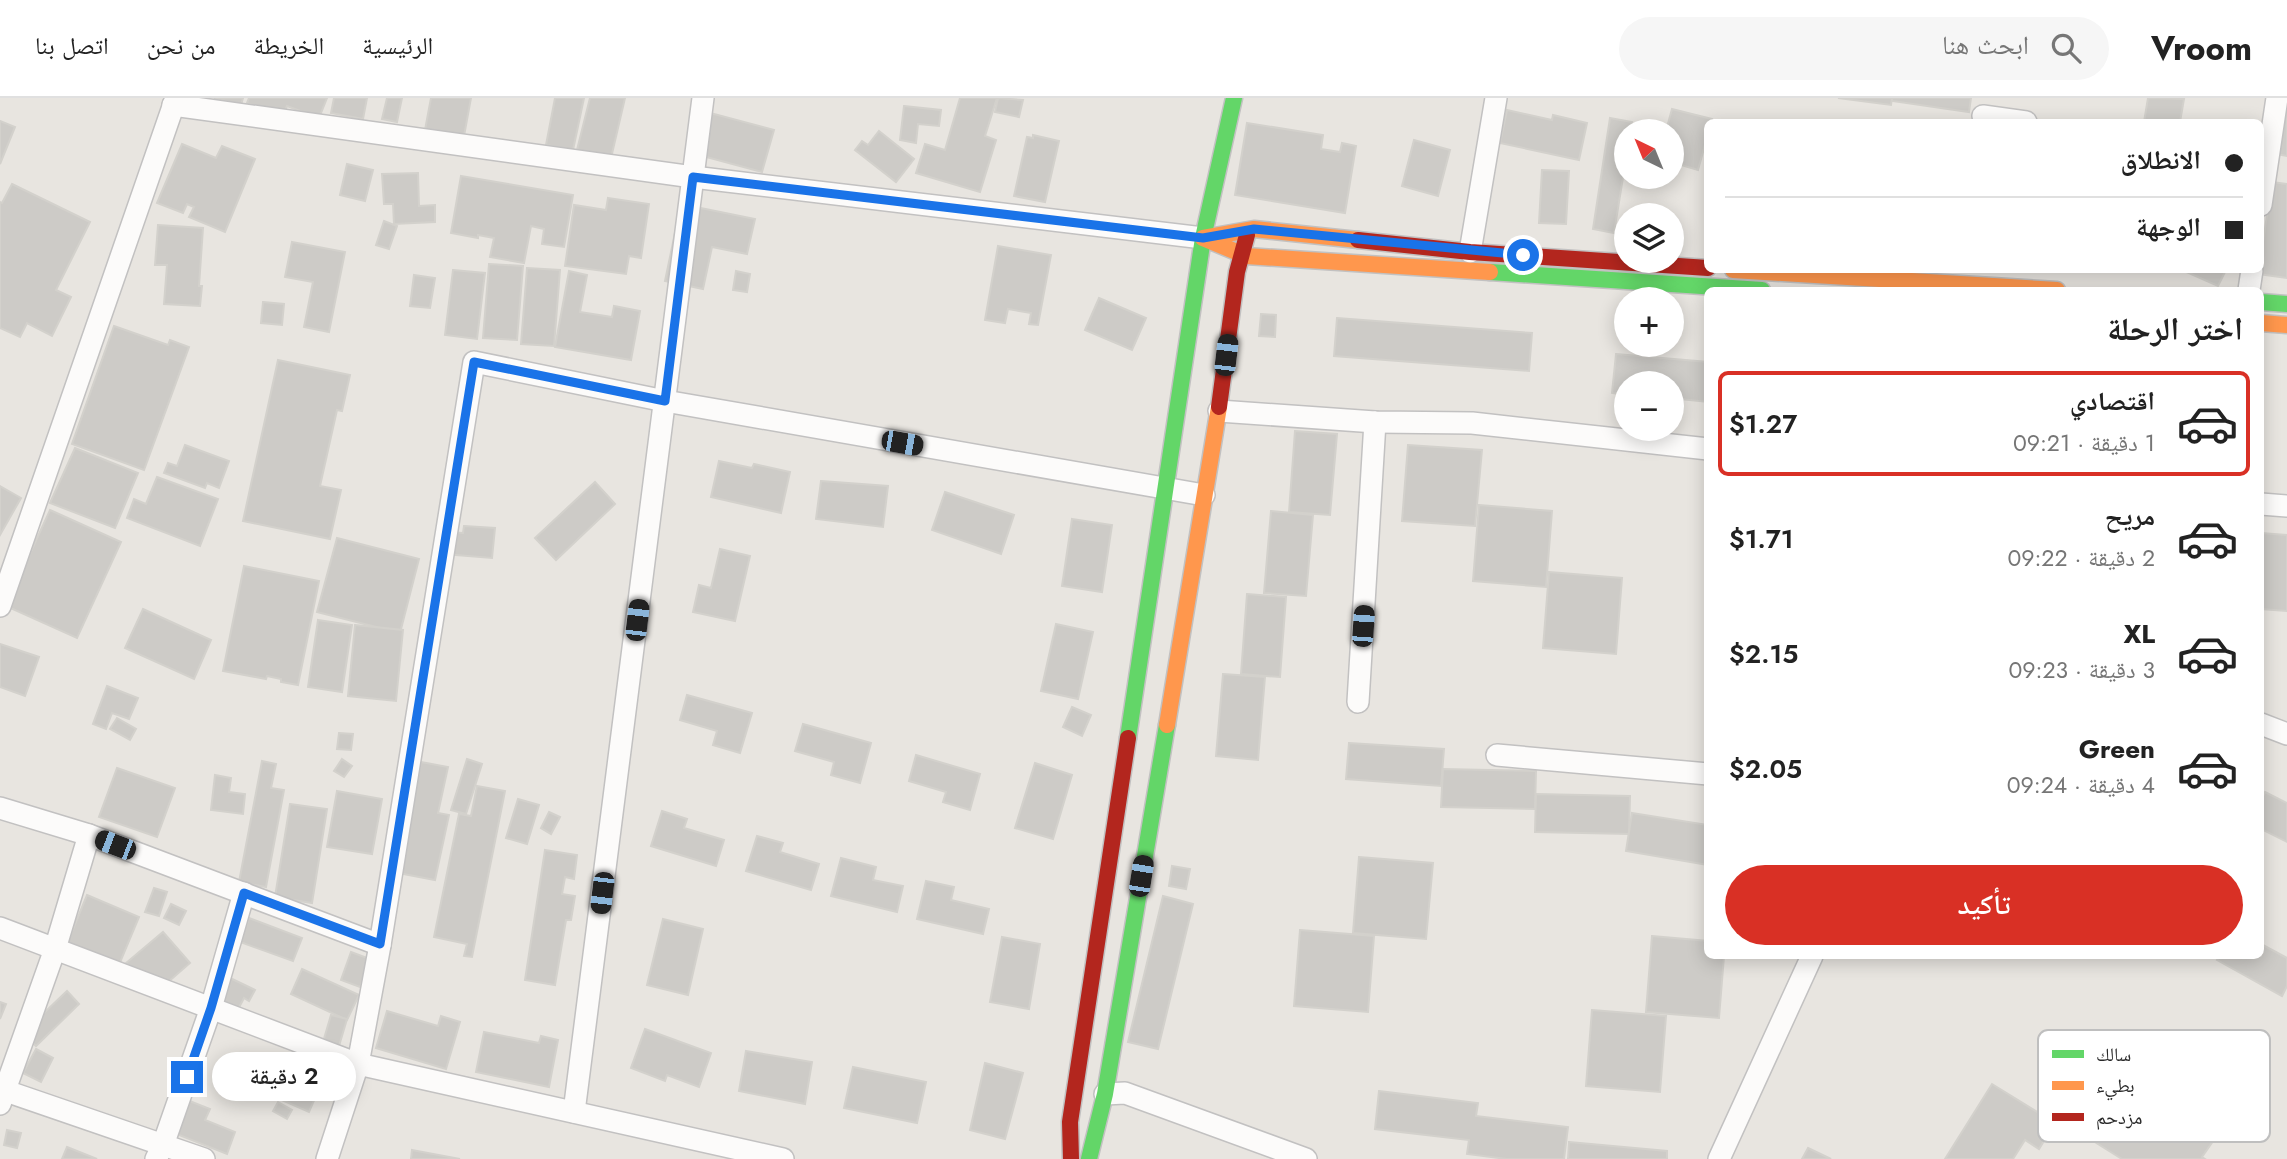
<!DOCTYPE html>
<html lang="ar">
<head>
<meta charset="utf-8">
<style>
	body { margin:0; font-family:Jost,"Noto Naskh Arabic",sans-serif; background:#f6f6f6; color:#222; direction:rtl; height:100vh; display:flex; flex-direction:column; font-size:26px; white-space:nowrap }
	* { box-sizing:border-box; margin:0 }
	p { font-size:23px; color:#767676 }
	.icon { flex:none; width:38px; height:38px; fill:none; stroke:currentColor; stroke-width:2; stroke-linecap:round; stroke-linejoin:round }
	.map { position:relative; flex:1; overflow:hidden; direction:ltr }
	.side { position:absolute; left:1704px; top:189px; width:560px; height:672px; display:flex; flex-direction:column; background:#fff; border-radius:10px; box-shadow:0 4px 18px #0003; direction:rtl }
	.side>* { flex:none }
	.hud { position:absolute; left:1704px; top:21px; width:560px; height:154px; border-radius:10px; box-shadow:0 4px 18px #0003; direction:rtl; display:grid; align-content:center; height:154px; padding:0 21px; background:#fff }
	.needle { width:46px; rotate:317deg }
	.controls { position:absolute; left:1614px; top:21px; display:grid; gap:14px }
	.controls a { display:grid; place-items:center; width:70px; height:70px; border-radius:50%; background:#fff; box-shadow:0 4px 18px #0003; font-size:35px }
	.end { position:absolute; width:32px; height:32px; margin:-16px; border:9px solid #1a73e8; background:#fff; box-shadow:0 0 0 4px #fff }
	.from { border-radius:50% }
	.bubble { position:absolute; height:49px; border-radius:24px; background:#fff; box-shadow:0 4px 18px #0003; font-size:23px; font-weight:600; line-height:49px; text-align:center; direction:rtl }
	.car { position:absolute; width:21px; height:42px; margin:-21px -10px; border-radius:9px; box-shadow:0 0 5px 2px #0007; background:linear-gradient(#222 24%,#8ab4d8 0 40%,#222 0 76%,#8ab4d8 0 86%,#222 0) }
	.hud b { display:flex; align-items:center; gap:24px; height:66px; font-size:26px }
	.hud b+b { border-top:2px solid #e0e0e0 }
	.hud i { width:18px; height:18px; background:#222 }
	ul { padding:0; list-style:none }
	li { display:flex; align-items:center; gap:21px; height:105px; margin:0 14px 10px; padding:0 7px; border:4px solid transparent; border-radius:10px }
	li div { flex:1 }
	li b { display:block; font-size:26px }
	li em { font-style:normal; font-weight:600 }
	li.active { border-color:#d93025 }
	li>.icon { width:63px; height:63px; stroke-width:1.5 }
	h2 { padding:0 21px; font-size:32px; line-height:84px }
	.action { display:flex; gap:14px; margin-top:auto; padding:14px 21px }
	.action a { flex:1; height:80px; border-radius:42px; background:#d93025; color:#fff; font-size:28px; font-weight:600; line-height:80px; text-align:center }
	header { display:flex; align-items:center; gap:42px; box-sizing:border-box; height:98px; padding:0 35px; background:#fff; border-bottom:2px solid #e0e0e0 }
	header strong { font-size:33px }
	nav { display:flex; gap:38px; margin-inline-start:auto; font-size:24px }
	.search { width:490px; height:63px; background:#f6f6f6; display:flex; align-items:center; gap:18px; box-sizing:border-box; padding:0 24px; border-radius:38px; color:#767676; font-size:26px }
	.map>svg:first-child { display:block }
	.building { fill:#cdcbc7; stroke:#d3d1cc; stroke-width:2 }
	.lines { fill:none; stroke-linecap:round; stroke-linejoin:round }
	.street-casing { stroke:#c2c1c1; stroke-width:24 }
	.fast-casing { stroke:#c2c1c1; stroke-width:19 }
	.slow-casing { stroke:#c2c1c1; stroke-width:19 }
	.jam-casing { stroke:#c2c1c1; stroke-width:19 }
	.street { stroke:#fcfbfa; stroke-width:21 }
	.fast { stroke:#63d668; stroke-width:16 }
	.slow { stroke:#ff974d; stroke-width:16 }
	.jam { stroke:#b3261e; stroke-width:16 }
	.route { stroke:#1a73e8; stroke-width:9 }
	.key { fill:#fff; stroke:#bfbfbf; stroke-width:2 }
	.key-label { font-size:19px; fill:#2a2a2a }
</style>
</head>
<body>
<header>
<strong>Vroom</strong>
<div class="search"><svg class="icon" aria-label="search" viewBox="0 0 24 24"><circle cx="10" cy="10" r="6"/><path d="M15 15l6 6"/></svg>ابحث هنا</div>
<nav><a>الرئيسية</a><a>الخريطة</a><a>من نحن</a><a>اتصل بنا</a></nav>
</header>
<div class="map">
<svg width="2287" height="1061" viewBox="0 0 2287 1061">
	<rect width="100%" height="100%" fill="#e8e5e0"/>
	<g class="building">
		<path d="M214,0H243L241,7Z"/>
		<path d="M249,0H327L319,20L287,8L282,19L247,5Z"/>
		<path d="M334,0H367L363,21L331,15Z"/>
		<path d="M387,0H402L397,24L382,21Z"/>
		<path d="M431,0H471L464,38L425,32Z"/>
		<path d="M555,0H584L573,52L546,47Z"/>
		<path d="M590,0H625L611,60L577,52Z"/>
		<path d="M960,0H997L985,38L996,42L980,94L916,75L925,46L945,52Z"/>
		<path d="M998,0L1023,2L1019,19L995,14Z"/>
		<path d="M1838,0H1892L1891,7Z"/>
		<path d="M1892,0H1971L1969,14L1892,3Z"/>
		<path d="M2148,0L2184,1L2180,24H2144Z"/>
		<path d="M2287,0V58L2271,55Z"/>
		<path d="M904,8L941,12L939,28L918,26L916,45L900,42Z"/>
		<path d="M1672,11L1712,21L1711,24H1708V36L1698,72L1671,64V33H1666Z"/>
		<path d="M699,12L774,32L762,74L688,54Z"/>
		<path d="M1507,12L1552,22L1553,17L1587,25L1579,62L1500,45Z"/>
		<path d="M1610,20L1632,24L1630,33H1626V61L1614,135L1593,131Z"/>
		<path d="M0,23L15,29L0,66Z"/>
		<path d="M1247,25L1323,37L1321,51L1340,54L1342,45L1356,48L1345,115L1235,97Z"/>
		<path d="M879,33L914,61L896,84L855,52L862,43L868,47Z"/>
		<path d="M1033,37L1059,43L1045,104L1014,98L1027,39L1033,40Z"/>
		<path d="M1414,42L1450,52L1438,98L1402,88Z"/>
		<path d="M182,46L216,60L222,48L255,61L225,134L189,119L194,109L187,106L183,115L157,105Z"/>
		<path d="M347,66L373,72L365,103L340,97Z"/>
		<path d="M1542,72L1569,73L1566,126L1539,125Z"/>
		<path d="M418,75L419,108L435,107V124L394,126L393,106H384L382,76Z"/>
		<path d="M461,78L573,97L564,149L542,146L544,131L531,128L524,165L490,159L494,140L478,137V140L451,135Z"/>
		<path d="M2272,84L2287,86V180L2258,176L2261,172V157Z"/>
		<path d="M12,86L90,124L56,192L71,199L52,238L27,225L20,239L0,230V104L2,105Z"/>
		<path d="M608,100L649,106L641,160L629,158L626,176L565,168L574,107L606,112Z"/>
		<path d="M681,106L755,121L747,156L712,149L703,191L665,183Z"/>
		<path d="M384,123L397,128L389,151L376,147Z"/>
		<path d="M158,127L203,130L199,188H202L200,208L164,206L167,167H155Z"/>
		<path d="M292,144L345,154L329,234L304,229L313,184L285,179Z"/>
		<path d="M998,148L1051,157L1038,227L1029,226L1031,215L1008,211L1005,225L985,222Z"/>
		<path d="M489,166L523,168L517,242L483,240Z"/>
		<path d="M527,170L560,172L554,248L521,246Z"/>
		<path d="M453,172L485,175L477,241L445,237Z"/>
		<path d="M2182,172H2226L2218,188Z"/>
		<path d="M569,173L587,177L580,214L612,219L614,208L640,213L631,262L555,249Z"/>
		<path d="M736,173L750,176L747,194L733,192Z"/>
		<path d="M414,177L435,180L430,210L410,208Z"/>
		<path d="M1099,200L1146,220L1132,252L1085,232Z"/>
		<path d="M263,204L284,206L282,227L261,225Z"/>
		<path d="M1261,216L1276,217L1275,239L1259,238Z"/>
		<path d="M1337,220L1532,235L1529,273L1334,258Z"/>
		<path d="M114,228L168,247L170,242L189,249L144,372L72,346Z"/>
		<path d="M1616,256L1708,264V304L1671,300V285H1626V297L1612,295Z"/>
		<path d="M278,262L350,277L342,313L337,312L320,388L341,392L330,441L243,423Z"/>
		<path d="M1295,333L1337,336L1330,417L1289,414Z"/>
		<path d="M185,347L229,363L219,390L207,385L205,390L164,375L168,365L177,368Z"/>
		<path d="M1408,347L1482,352L1475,428L1402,423Z"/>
		<path d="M75,350L138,375L115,430L50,405Z"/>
		<path d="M719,363L752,370L754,366L790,374L781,415L711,399Z"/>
		<path d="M157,379L218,401L200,448L127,420L134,401L146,406Z"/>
		<path d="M821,383L888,388L883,429L816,421Z"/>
		<path d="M595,384L615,406L556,462L535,440Z"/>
		<path d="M0,388L21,400L0,437Z"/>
		<path d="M945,394L1014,417L1001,456L932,432Z"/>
		<path d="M1479,407L1552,413L1546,489L1473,483Z"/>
		<path d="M50,412L121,444L77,540L6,508Z"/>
		<path d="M1271,413L1313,417L1306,498L1264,495Z"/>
		<path d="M1072,421L1112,427L1102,494L1062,488Z"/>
		<path d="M464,428L495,430L492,460L444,456L446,434L463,435Z"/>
		<path d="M2261,435L2287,437V513L2261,511Z"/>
		<path d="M337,440L419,461L400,535L317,514Z"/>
		<path d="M720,451L750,458L735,523L693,514L699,487L711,490Z"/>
		<path d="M244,468L319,483L298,587L281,584V581L267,578L266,581L223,573Z"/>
		<path d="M1549,474L1622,480L1616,556L1543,550Z"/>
		<path d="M1247,496L1286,499L1280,579L1241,576Z"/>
		<path d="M143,511L211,542L194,581L125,550Z"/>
		<path d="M318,522L352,527L342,594L308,589Z"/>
		<path d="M1056,526L1093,534L1078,601L1041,593Z"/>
		<path d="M355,527L403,532L396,603L348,598Z"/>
		<path d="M0,546L39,559L25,598L0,589Z"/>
		<path d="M1223,576L1265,579L1258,662L1216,658Z"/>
		<path d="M107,588L138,600L129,621L112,615L106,631L93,626Z"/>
		<path d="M687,597L752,615L740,655L713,647L717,633L680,622Z"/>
		<path d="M1072,609L1091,617L1082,638L1063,629Z"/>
		<path d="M117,620L136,631L130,642L110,631Z"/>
		<path d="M803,626L871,645L860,685L831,677L834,664L795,653Z"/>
		<path d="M339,635L353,636L351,652L337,651Z"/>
		<path d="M1349,645L1444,651L1441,688L1346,681Z"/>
		<path d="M916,657L980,676L970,712L943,704L946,694L909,683Z"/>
		<path d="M342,661L352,668L344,679L334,673Z"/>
		<path d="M467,661L482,666L466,716L451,712Z"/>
		<path d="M262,663L276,666L271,690L284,692L266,789L239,784Z"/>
		<path d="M421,664L448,669L438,715L449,717L435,782L398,775Z"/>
		<path d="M1035,665L1072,677L1053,741L1015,730Z"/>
		<path d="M117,670L175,690L157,739L99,719Z"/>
		<path d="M1443,671L1536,673L1535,711L1441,709Z"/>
		<path d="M215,677L231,680L229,694L245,696L243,716L211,712Z"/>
		<path d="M477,688L505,693L472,859L464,858L467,846L434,839L459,716L471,718Z"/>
		<path d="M337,693L382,701L372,756L327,749Z"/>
		<path d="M2265,694L2287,705V744L2261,731V702Z"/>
		<path d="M1536,696L1630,698L1629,736L1535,734Z"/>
		<path d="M518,701L539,707L527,746L506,740Z"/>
		<path d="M290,706L327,711L312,805L275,799Z"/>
		<path d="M662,713L687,721L684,730L724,742L716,768L651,748Z"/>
		<path d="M549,714L560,719L551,736L541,730Z"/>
		<path d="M1632,715L1708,727V767L1626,753Z"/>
		<path d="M757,738L783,745L780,754L819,766L811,792L746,773Z"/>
		<path d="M545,752L577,757L574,781L565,779L562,796L575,798L571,822H566L555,887L525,882Z"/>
		<path d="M1359,759L1433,765L1426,841L1353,835Z"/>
		<path d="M841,760L876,769L873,782L903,788L897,814L831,798Z"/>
		<path d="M1172,768L1190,771L1186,791L1169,788Z"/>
		<path d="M926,783L954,789L951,802L989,811L983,836L917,821Z"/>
		<path d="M154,790L167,794L159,818L145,814Z"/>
		<path d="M87,797L139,819L116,874L64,853Z"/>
		<path d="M1163,798L1193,806L1158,951L1128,944Z"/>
		<path d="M171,806L186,813L179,827L164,820Z"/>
		<path d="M249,820L302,840L293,863L240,844Z"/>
		<path d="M663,821L703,831L688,897L647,887Z"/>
		<path d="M1300,832L1374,838L1368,914L1294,908Z"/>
		<path d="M163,834L190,865L153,897L126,865Z"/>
		<path d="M1652,838L1708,843V858H1724L1719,920L1646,914Z"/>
		<path d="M1002,839L1040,846L1029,911L990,904Z"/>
		<path d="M2261,846L2287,860V888L2282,898L2217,862L2220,858H2261Z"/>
		<path d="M351,854L370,861L360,889L341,882Z"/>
		<path d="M302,871L359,897L347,922L291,896Z"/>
		<path d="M226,878L255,892L249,903L244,900L234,919L211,907Z"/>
		<path d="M67,893L79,906L36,948L23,935Z"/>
		<path d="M0,904L6,906L0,921Z"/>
		<path d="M1592,912L1666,918L1660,994L1586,988Z"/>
		<path d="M387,913L438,928L441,918L460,924L446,971L376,950Z"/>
		<path d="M331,917L347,921L339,948L323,944Z"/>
		<path d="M645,931L711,955L699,989L667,977L665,983L631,970Z"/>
		<path d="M484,934L539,945L541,938L558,942L549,989L476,974Z"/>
		<path d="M2157,937L2217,976L2190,1018L2218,1036L2202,1059L2205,1061H2122L2090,1041Z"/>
		<path d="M36,951L53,960L41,984L23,975Z"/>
		<path d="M746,953L812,964L805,1006L739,993Z"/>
		<path d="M267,960L322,984L309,1014L254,990Z"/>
		<path d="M985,965L1023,975L1005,1041L970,1032Z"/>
		<path d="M853,969L926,984L917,1025L844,1010Z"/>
		<path d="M1992,986L2055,1025L2039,1051L2025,1042L2013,1061H1945Z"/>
		<path d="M1379,993L1478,1005L1476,1018L1568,1029L1564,1061H1507L1467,1056L1469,1042L1375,1031Z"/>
		<path d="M182,1000L210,1011L205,1022L235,1034L227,1056L169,1033Z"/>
		<path d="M278,1004L292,1012L287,1021L273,1013Z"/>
		<path d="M7,1032L21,1035L17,1050L4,1047Z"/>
		<path d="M1569,1044L1667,1053V1061H1568Z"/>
		<path d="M67,1049L97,1061H62Z"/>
		<path d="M1808,1050L1831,1061H1802Z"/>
		<path d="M412,1052L460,1061H411Z"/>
	</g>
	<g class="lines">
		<g class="street-casing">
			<g id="street">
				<path d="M173,7L693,79L1203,140"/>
				<path d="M1983,18L2026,24"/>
				<path d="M2261,107L2277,0"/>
				<path d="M1470,154L1496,0"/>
				<path d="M2249,192L2252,172"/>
				<path d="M1219,313L1375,324L1472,325L1708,351"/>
				<path d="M2261,406L2287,408"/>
				<path d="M0,508L176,0"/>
				<path d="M1358,604L1375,324"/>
				<path d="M2261,626L2287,636"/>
				<path d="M1497,657L1708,676"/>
				<path d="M0,710L89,737L380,847L358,966L327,1061"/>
				<path d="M0,830L358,966L783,1061"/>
				<path d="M380,847L474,264L665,303L1204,397"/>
				<path d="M0,991L204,1061"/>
				<path d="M1105,996L1125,995L1306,1061"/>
				<path d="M0,1006L55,851L89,737"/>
				<path d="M574,1014L703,0"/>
				<path d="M156,1061L163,1047L211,910L244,795"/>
				<path d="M1719,1061L1812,858"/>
			</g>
		</g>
		<g class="fast-casing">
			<g id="fast">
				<path d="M1490,174L1762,192"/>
				<path d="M2261,204L2287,206"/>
				<path d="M1128,640L1203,140L1234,0"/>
				<path d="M1089,1061L1105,996L1167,627"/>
			</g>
		</g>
		<g class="slow-casing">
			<g id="slow">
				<path d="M1358,142L1254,131L1203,140L1246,158L1490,174"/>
				<path d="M1733,172L2057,192"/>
				<path d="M2261,225L2287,227"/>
				<path d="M1167,627L1219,309"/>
			</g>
		</g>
		<g class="jam-casing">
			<g id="jam">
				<path d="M1358,142L1470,154L1708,170"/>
				<path d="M1219,309L1237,174L1247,137"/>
				<path d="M1071,1061L1070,1024L1128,640"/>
			</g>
		</g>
		<use href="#street" class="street"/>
		<use href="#fast" class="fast"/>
		<use href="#slow" class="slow"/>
		<use href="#jam" class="jam"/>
	</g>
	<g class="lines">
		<path class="route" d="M187,979L211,910L244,795L380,846L474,264L665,303L693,79L1203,140L1254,131L1523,157"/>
	</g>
	<rect x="2038" y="932" width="232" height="112" rx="10" class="key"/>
	<rect x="2052" y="952" width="32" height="8" fill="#63d668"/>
	<rect x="2052" y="983" width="32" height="9" fill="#ff974d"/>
	<rect x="2052" y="1015" width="32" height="8" fill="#b3261e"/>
	<g class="key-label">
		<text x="2096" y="963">سالك</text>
		<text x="2096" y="994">بطيء</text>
		<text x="2096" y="1026">مزدحم</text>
	</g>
</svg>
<div class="controls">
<a><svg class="needle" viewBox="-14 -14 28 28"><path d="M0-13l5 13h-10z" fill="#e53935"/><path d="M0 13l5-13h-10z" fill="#767676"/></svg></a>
<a><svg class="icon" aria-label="layers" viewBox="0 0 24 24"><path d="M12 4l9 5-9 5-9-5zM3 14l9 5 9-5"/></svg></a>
<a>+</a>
<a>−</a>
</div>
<i class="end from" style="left:1523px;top:157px"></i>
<i class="end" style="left:187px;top:979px"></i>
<div class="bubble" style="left:212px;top:954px;width:144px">2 دقيقة</div>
<i class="car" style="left:1226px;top:257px;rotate:7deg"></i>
<i class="car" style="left:902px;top:345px;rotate:100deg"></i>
<i class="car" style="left:637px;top:522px;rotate:7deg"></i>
<i class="car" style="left:1363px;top:528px;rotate:4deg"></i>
<i class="car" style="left:115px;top:747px;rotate:291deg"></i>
<i class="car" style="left:1141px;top:778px;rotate:9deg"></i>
<i class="car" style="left:602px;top:795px;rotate:187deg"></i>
<div class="hud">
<b><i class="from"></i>الانطلاق</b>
<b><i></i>الوجهة</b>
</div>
<section class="side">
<h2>اختر الرحلة</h2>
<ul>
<li class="active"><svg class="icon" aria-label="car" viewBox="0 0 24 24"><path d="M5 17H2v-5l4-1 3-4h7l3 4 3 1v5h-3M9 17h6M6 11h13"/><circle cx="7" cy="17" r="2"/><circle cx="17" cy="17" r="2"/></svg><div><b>اقتصادي</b><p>1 دقيقة · 09:21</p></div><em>$1.27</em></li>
<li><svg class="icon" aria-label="car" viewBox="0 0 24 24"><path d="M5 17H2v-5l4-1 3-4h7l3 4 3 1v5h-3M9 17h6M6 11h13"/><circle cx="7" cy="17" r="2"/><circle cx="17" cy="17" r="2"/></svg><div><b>مريح</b><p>2 دقيقة · 09:22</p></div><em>$1.71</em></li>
<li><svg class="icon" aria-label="car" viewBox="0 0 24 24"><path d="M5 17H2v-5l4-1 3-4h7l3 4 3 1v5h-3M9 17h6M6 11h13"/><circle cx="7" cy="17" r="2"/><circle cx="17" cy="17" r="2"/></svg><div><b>XL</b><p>3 دقيقة · 09:23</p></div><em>$2.15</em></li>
<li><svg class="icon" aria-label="car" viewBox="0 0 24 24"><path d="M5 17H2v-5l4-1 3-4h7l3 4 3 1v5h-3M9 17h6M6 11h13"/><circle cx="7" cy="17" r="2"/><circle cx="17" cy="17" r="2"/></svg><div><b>Green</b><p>4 دقيقة · 09:24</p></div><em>$2.05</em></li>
</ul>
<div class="action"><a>تأكيد</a></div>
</section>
</div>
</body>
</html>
